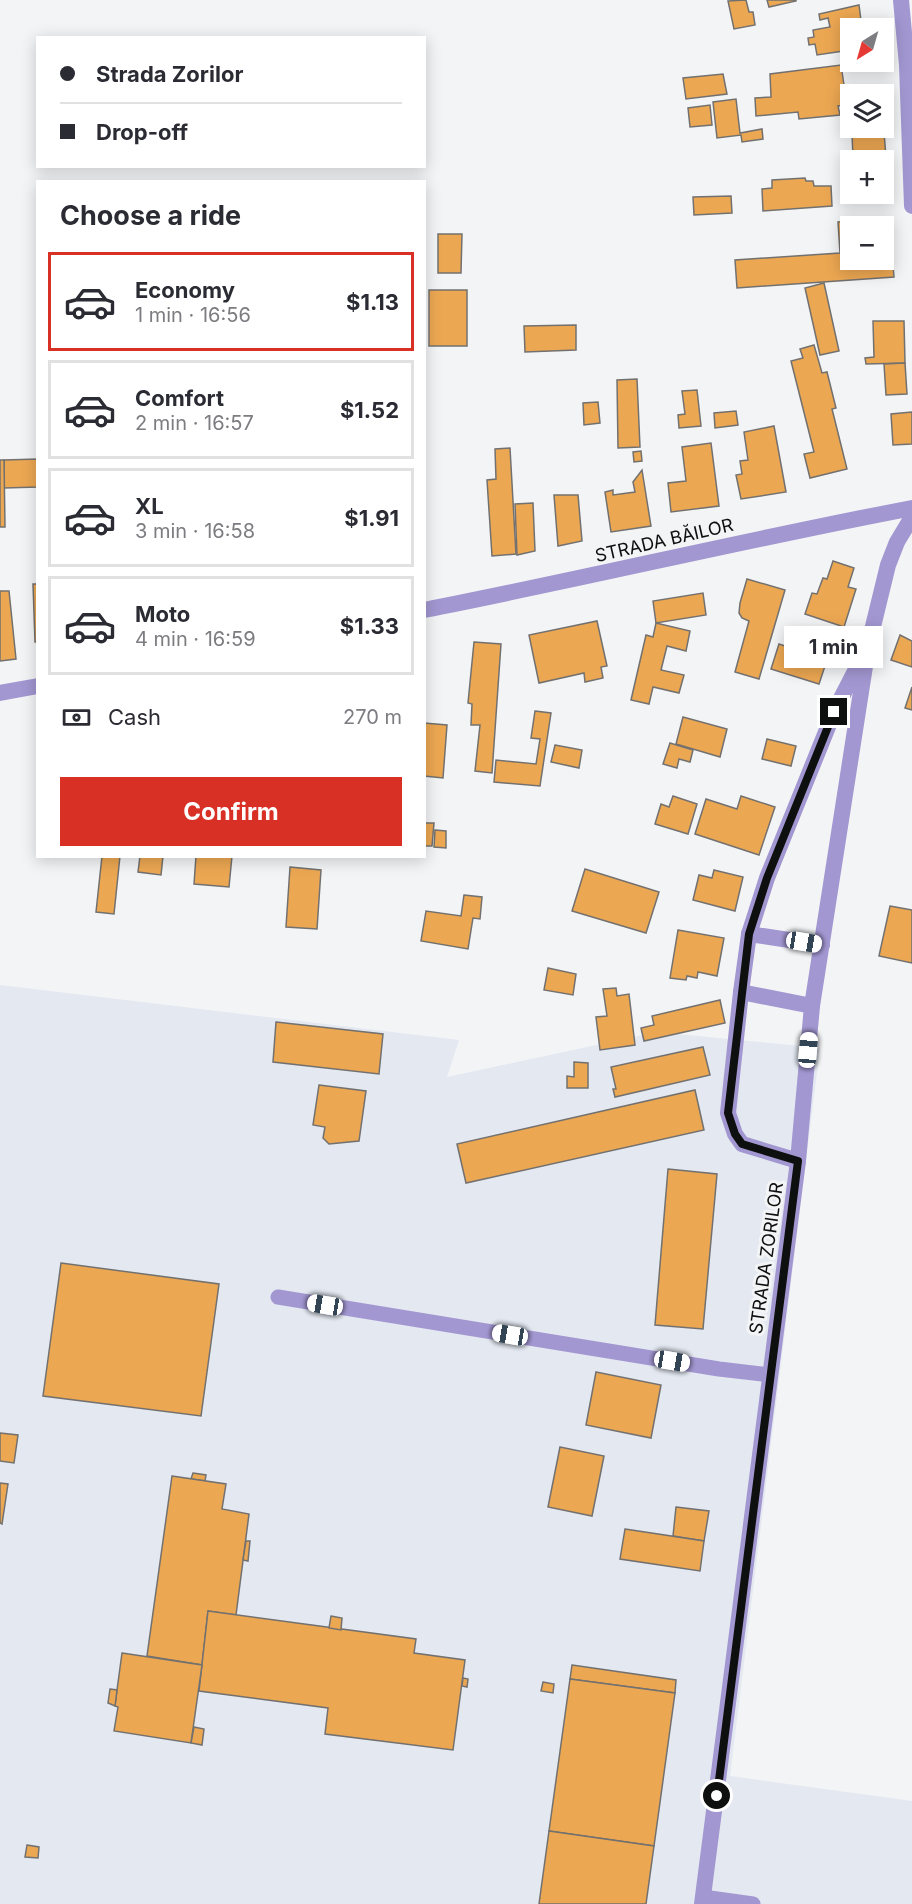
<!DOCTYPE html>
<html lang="en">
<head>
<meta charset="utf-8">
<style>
	body { margin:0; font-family:Inter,sans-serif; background:#f7f7f7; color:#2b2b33; height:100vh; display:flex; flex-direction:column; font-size:22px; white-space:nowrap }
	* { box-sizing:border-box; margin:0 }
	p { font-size:20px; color:#7c7c81 }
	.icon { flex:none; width:33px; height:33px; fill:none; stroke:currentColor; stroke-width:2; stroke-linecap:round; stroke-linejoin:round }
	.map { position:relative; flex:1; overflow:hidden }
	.panel { position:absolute; left:36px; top:180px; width:390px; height:678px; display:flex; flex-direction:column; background:#fff; border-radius:0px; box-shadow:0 3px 15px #0003 }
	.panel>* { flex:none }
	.top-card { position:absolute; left:36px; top:36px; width:390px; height:132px; border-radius:0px; box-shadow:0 3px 15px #0003; display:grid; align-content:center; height:132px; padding:0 24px; background:#fff }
	.needle { width:39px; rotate:217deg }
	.fabs { position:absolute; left:840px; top:18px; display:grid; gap:12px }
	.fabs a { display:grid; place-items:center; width:54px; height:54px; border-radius:0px; background:#fff; box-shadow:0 3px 15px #0003; font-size:30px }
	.end { position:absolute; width:27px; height:27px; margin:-14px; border:8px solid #0e0f0f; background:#fff; box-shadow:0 0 0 3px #fff }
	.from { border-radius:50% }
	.bubble { position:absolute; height:42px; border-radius:0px; background:#fff; box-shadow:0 3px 15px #0003; font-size:20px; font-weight:700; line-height:42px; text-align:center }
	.car { position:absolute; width:18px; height:36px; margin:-18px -9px; border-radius:8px; box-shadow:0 0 4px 2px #0007; background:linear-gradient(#fff 24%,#345 0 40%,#fff 0 76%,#345 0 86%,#fff 0) }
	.top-card b { display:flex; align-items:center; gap:21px; height:57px; font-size:22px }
	.top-card b+b { border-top:2px solid #e1e1e2 }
	.top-card i { width:15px; height:15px; background:#2b2b33 }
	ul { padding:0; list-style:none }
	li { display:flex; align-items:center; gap:18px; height:99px; margin:0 12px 9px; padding:0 12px; border:3px solid #e1e1e2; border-radius:0px }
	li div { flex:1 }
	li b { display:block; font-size:22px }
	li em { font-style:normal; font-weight:700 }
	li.selected { border-color:#d93025 }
	li>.icon { width:54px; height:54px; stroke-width:1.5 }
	h2 { padding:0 24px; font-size:27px; line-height:72px }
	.pay { display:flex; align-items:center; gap:15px; height:66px; padding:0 24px; font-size:22px }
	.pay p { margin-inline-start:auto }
	.cta { display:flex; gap:12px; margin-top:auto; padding:12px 24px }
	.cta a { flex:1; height:69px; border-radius:0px; background:#d93025; color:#fff; font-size:24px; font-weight:700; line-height:69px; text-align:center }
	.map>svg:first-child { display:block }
	.built { fill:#e3e8f1 }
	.building { fill:#eca752; stroke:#73716f; stroke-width:1.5; fill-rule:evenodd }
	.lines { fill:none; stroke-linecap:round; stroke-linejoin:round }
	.service { stroke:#a297d1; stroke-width:15 }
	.minor { stroke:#a297d1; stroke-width:16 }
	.tertiary { stroke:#a297d1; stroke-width:16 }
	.route { stroke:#0e0f0f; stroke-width:8 }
	.labels { text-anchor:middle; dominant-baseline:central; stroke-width:6; stroke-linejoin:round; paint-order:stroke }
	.street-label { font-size:18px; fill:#0e0f0f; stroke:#f3f4f6 }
</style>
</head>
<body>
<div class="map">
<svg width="912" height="1904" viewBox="0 0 912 1904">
	<rect width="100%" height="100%" fill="#f3f4f6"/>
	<path class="built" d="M0,985L459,1040L447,1077L657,1032L820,1048L730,1776L912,1801V1904H0Z"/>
	<g class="building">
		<path d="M746,0L749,12H753L755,25L734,29L728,1Z"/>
		<path d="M767,0H796V1L769,7Z"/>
		<path d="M859,5L862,28H850V50L817,55L815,44L809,45L808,38L814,37L813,30L830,27L828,18L820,20L819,14Z"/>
		<path d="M841,65L847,105L838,106L840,115L799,119L798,112L756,116L755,98L771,97L770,74Z"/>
		<path d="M723,74L727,94L686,99L683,78Z"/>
		<path d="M736,99L740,133L762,129L763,139L742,142L741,135L717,138L713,102Z"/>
		<path d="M710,105L712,125L690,127L688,108Z"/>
		<path d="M884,132L886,157L853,158L852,134Z"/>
		<path d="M805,178L806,181H813L814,186H831L832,206L763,211L762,189L772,188V180Z"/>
		<path d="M731,196L732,213L694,215L693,197Z"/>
		<path d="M889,218L894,277L737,288L735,260L840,253L838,222ZM850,226H884V260H850Z"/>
		<path d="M438,234H462L461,273H438Z"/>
		<path d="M824,283L839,351L820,355L805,288Z"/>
		<rect x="429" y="290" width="38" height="56"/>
		<path d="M873,321H904L905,363L866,364L865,358L874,357Z"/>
		<path d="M576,325V350L525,352L524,326Z"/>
		<path d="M814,345L822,373L827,372L836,408L832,409L847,469L810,478L804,454L814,452L791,361L803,358L800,349Z"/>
		<path d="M905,363L907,394L886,395L884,364Z"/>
		<path d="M637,379L640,447L618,448L617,380Z"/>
		<path d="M697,390L701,426L679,428L678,415L685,414L682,391Z"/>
		<path d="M598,402L600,423L584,425L583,403Z"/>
		<path d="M736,411L738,425L715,428L714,413Z"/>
		<path d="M912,412V444L893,445L891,414Z"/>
		<path d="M774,426L786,492L741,499L736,475L742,474L740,461L748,460L744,432Z"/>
		<path d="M711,443L719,506L671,512L668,483L686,481L682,447Z"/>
		<path d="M510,448L516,554L492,556L487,480L496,479L495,449Z"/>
		<path d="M641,451L642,461L634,462L633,452Z"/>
		<path d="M38,459V487L4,488V460Z"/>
		<path d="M0,460H4L5,527H0Z"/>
		<path d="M642,470L651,526L611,532L605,492L613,490V495L635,492L633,482Z"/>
		<path d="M554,495H578L582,541L558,546Z"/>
		<path d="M533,503L535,551L517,555L515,504Z"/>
		<path d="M833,561L854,568L848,587L856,589L844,627L805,614L812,593L817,594L823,578L827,579Z"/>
		<path d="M747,579L785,590L759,679L735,672L749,621L742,618L739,613L740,603Z"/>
		<path d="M33,584H38V642H35Z"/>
		<path d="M0,591H9L16,659L0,661Z"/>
		<path d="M703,593L706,615L656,623L653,601Z"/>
		<path d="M597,621L607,666L601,667L603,678L585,682L584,673L539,683L529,635Z"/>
		<path d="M656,623L690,631L686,651L667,646L661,670L684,675L679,693L653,687L649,704L631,700L646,635L653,637Z"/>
		<path d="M900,635L912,641V667L891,660Z"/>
		<path d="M474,642L501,644L492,773L475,771L480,725H471L472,704L468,703Z"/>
		<path d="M779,644L827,660L819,684L771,669Z"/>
		<path d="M912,687V710L905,708Z"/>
		<path d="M535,711L551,713L540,786L494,782L496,760L536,764L540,739L531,738Z"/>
		<path d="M683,717L727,729L720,757L676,744Z"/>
		<path d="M424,723L447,725L443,778L424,776Z"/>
		<path d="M767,739L796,746L791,766L762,759Z"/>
		<path d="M670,743L693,750L690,762L679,759L677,768L663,764Z"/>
		<path d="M555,745L582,750L579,768L551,762Z"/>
		<path d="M673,796L697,804L688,834L655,824L661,804L669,807Z"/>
		<path d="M741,796L775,807L759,855L695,834L706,799L737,809Z"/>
		<path d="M424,823H434L432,846H424Z"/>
		<path d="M435,830L446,831V848L434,847Z"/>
		<path d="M102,856H120L114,914L96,912Z"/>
		<path d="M140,856H163L161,875L138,872Z"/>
		<path d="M196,856H232L229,887L194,884Z"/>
		<path d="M290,867L321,870L317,929L286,927Z"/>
		<path d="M585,869L659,892L646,933L572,911Z"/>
		<path d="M714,870L743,877L735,911L693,900L699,875L712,878Z"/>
		<path d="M464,895L482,897L480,919L473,918L468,949L421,941L426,911L461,916Z"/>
		<path d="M890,906L912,910V963L879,956Z"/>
		<path d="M678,930L724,938L717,976L698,972L697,978L687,976L686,980L670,978Z"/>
		<path d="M548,968L576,974L573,995L544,990Z"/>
		<path d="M616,988L617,996L629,994L635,1045L600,1050L596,1017L607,1016L603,989Z"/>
		<path d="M720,1000L725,1023L644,1041L641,1028L654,1025L652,1016Z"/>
		<path d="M276,1022L383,1034L379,1074L273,1062Z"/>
		<path d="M703,1047L710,1075L615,1097L613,1089H616L611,1067Z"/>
		<path d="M574,1062L588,1063V1088H567V1076L574,1077Z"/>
		<path d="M319,1085L366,1091L359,1141L329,1144L323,1138L325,1127L313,1125Z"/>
		<path d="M695,1090L704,1130L466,1183L457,1144Z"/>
		<path d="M668,1169L717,1174L703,1329L655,1325Z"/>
		<path d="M61,1263L219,1284L201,1416L43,1396Z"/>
		<path d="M596,1372L661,1385L651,1438L586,1425Z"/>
		<path d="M0,1433L18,1435L14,1463L0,1461Z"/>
		<path d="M560,1447L604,1456L592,1516L548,1507Z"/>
		<path d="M193,1473L206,1475L205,1481L191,1479Z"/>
		<path d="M172,1476L226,1484L222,1509L249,1514L236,1615L208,1611L202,1665L147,1656Z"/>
		<path d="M0,1483L8,1484L2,1524L0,1523Z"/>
		<path d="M676,1507L709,1511L704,1541L673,1536Z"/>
		<path d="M625,1529L704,1541L700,1571L620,1559Z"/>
		<path d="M246,1541H250L248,1561L243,1560Z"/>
		<path d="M208,1611L416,1639L414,1653L465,1660L453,1750L325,1734L328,1708L199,1691Z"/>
		<path d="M331,1616L342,1618L341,1630L329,1628Z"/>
		<path d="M122,1653L202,1665L191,1743L114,1731L118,1707L115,1706L117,1690Z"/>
		<path d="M572,1665L676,1680L675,1693L570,1679Z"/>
		<path d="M463,1678L468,1679L467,1687L462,1686Z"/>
		<path d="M570,1679L675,1693L654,1846L549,1831Z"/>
		<path d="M543,1682L554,1684L553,1693L541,1691Z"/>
		<path d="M110,1689L117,1690L115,1706L108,1703Z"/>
		<path d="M194,1727L204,1729L202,1745L191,1743Z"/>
		<path d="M549,1831L654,1846L646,1904H539Z"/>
		<path d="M27,1845L39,1847L38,1858L25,1857Z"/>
	</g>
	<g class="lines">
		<g class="service">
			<path d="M278,1297L719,1369L770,1375"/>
			<path d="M703,1897L753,1904"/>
		</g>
		<g class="minor">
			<path d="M901,0L907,65L912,206"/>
			<path d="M749,934L822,945"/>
			<path d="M741,992L812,1006"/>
			<path d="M798,1161L742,1144L735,1134L728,1113L741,992L749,934L767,878L834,712L866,650"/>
		</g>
		<g class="tertiary">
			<path d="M424,610C587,578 749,539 912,508"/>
			<path d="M0,693L38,686"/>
			<path d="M702,1904L798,1161L812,1006L868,647L888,565L897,542L912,517"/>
		</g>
	</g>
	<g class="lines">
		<path class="route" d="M717,1796L798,1161L742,1144L735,1134L728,1113L749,934L767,878L834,712"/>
	</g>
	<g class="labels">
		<g class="street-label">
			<text transform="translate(664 540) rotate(-13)">STRADA BĂILOR</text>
			<text transform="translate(766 1258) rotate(-82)">STRADA ZORILOR</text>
		</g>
	</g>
</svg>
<div class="fabs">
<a><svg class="needle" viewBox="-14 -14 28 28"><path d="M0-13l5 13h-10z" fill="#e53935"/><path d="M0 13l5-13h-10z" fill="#7c7c81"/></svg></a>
<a><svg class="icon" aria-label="layers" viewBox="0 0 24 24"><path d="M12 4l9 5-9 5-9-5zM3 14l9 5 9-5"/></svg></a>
<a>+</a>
<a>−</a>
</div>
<i class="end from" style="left:717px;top:1796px"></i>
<i class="end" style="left:834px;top:712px"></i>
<div class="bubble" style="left:784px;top:626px;width:99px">1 min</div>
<i class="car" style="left:804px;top:942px;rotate:99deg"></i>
<i class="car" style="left:808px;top:1050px;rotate:5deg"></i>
<i class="car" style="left:325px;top:1305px;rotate:279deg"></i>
<i class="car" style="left:510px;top:1335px;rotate:279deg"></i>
<i class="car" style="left:672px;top:1361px;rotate:99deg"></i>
<div class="top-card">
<b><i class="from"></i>Strada Zorilor</b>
<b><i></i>Drop-off</b>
</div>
<section class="panel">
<h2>Choose a ride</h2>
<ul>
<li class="selected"><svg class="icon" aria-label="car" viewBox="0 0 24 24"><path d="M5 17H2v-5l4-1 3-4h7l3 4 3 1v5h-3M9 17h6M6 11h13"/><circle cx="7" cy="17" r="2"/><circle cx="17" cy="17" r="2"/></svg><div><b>Economy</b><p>1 min · 16:56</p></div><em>$1.13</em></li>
<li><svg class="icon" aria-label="car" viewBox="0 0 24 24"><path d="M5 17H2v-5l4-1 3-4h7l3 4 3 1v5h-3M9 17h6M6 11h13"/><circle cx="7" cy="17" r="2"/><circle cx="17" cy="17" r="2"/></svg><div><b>Comfort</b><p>2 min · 16:57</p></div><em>$1.52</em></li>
<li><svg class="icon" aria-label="car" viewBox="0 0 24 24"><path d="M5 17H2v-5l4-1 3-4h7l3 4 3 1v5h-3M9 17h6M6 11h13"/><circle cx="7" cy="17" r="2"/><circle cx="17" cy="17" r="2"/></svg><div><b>XL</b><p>3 min · 16:58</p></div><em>$1.91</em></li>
<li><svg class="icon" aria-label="car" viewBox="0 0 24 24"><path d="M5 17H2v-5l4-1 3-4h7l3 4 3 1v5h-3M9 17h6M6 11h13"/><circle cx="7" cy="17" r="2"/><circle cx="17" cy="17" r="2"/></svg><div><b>Moto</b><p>4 min · 16:59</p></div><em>$1.33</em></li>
</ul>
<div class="pay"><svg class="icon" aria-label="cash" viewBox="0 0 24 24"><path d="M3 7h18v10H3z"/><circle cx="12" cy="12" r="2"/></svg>Cash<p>270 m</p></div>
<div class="cta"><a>Confirm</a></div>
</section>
</div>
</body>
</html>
